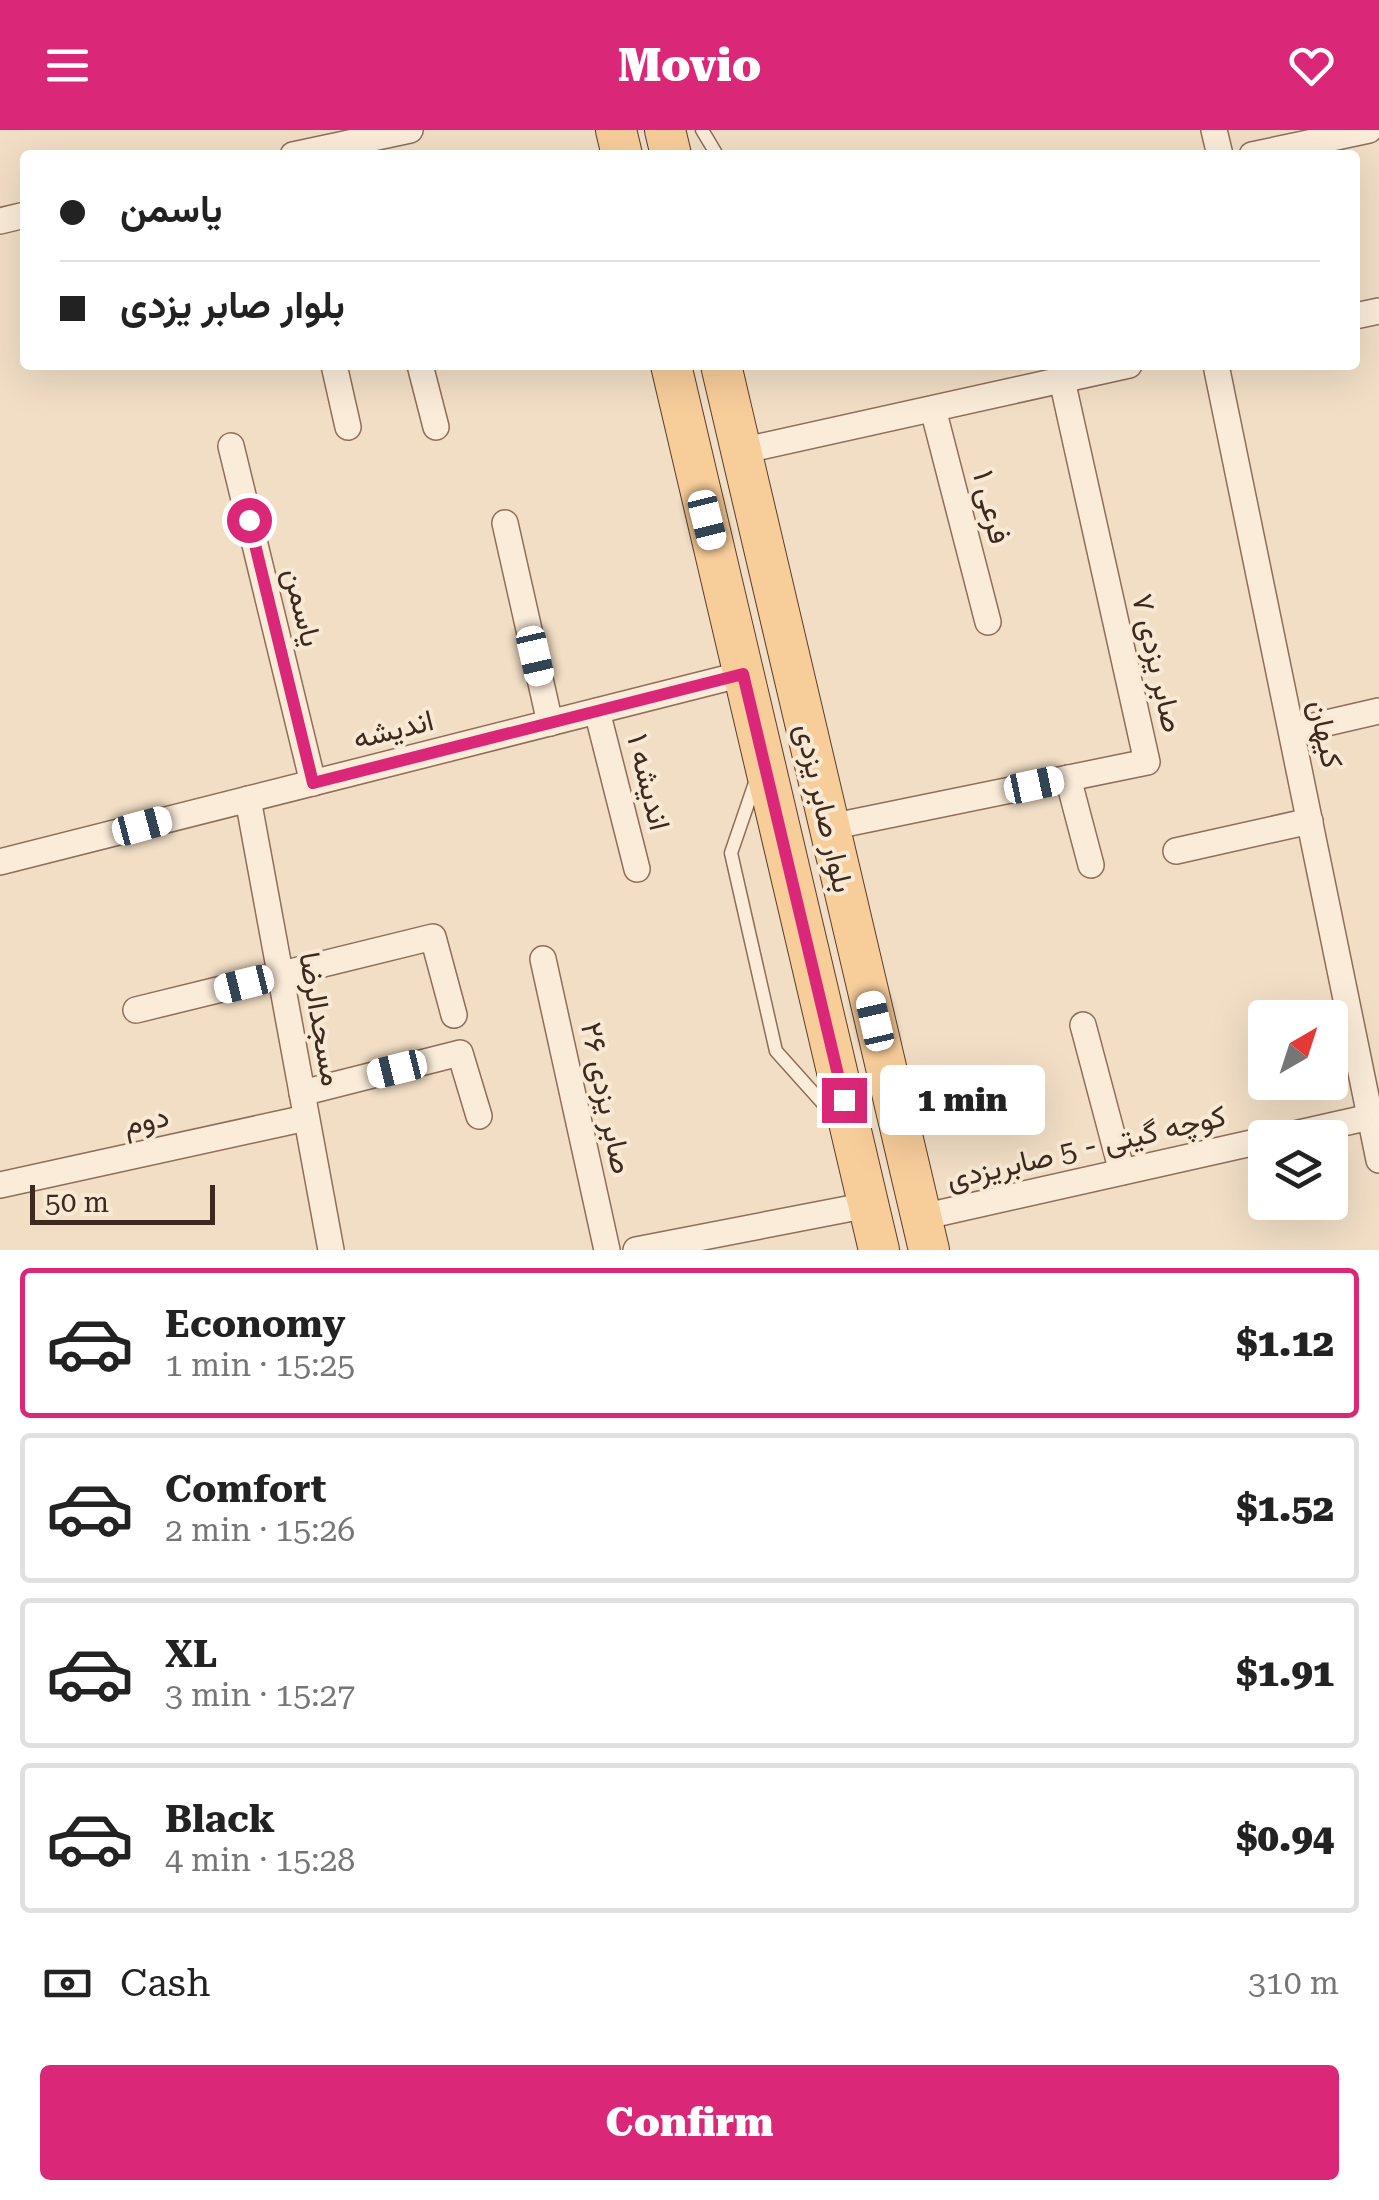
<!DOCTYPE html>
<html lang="en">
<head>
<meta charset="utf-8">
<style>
	body { margin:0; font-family:"Roboto Serif",Vazirmatn,serif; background:#f6f6f6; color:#222; height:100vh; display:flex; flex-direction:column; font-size:38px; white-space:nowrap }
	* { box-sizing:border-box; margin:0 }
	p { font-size:32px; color:#767676 }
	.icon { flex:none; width:55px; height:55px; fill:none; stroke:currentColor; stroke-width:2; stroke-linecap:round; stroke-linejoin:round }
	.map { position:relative; height:1120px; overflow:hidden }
	.drawer { display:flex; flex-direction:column; background:#fff; flex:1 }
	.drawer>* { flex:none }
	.guide { position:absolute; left:20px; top:20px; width:1340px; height:220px; border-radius:10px; box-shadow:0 10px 40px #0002; display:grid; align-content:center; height:220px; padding:0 40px; background:#fff }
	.needle { width:65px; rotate:39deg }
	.tools { position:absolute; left:1248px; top:870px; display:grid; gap:20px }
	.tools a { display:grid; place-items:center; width:100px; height:100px; border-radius:10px; background:#fff; box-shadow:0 10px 40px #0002; font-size:50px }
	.scale { position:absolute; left:30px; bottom:25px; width:185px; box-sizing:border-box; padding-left:10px; border:5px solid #3d291e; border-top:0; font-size:28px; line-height:35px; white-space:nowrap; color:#3d291e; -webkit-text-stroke:8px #f8e9d5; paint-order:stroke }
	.end { position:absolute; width:45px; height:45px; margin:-22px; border:12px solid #db2777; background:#fff; box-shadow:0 0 0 5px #fff }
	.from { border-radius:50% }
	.bubble { position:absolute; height:70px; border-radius:10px; background:#fff; box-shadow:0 10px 40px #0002; font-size:32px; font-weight:800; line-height:70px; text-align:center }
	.car { position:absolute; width:30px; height:60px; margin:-30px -15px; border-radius:12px; box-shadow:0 0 8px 2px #0007; background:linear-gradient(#fff 24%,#345 0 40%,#fff 0 76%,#345 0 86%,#fff 0) }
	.guide b { display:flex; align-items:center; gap:35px; height:95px; font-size:38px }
	.guide b+b { border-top:2px solid #e0e0e0 }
	.guide i { width:25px; height:25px; background:#222 }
	ul { padding:18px 0 0; list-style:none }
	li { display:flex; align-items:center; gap:30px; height:150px; margin:0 20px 15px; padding:0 20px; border:5px solid #e0e0e0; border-radius:10px }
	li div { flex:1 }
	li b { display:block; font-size:38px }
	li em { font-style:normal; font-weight:800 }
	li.active { border-color:#db2777 }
	li>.icon { width:90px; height:90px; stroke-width:1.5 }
	.pay { display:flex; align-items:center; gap:25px; height:110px; padding:0 40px; font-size:38px }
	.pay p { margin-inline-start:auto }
	.primary-button { display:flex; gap:20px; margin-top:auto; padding:20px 40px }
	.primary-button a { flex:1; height:115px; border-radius:10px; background:#db2777; color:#fff; font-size:40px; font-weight:800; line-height:115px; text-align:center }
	header { display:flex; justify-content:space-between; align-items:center; height:130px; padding:0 40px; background:#db2777; color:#fff; font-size:45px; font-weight:800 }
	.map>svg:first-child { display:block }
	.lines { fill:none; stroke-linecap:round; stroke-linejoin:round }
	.service-casing { stroke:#8e6e59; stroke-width:15 }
	.minor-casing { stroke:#8e6e59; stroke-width:28 }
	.primary-casing { stroke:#5c3c2d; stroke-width:42 }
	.service { stroke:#fbecd9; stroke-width:12 }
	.minor { stroke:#fbecd9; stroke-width:25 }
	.primary { stroke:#f7cd9a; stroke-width:40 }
	.route { stroke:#db2777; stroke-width:12 }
	.labels { text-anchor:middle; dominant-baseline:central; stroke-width:8; stroke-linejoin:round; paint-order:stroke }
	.street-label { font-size:30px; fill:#3d291e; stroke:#f8e9d5 }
</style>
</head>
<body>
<header><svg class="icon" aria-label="menu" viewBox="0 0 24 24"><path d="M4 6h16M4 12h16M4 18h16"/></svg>Movio<svg class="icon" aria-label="heart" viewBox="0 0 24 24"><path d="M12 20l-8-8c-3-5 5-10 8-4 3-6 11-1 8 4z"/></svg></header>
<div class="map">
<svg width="1379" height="1120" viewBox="0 0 1379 1120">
	<rect width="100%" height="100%" fill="#f2dec5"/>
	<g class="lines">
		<g class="service-casing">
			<g id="service">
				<path d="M702,0L717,25"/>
				<path d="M756,650L731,723L776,921L836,988"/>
			</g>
		</g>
		<g class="minor-casing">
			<g id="minor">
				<path d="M1214,0L1220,25"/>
				<path d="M293,25L410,0"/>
				<path d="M1252,25L1369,0"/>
				<path d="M0,91L25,85"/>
				<path d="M1355,186L1379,181"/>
				<path d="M334,235L348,297"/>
				<path d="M420,235L436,297"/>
				<path d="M1216,235L1379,1030"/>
				<path d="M933,279L988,492"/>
				<path d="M231,316L313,653"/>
				<path d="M741,321L1129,235"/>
				<path d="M505,393L550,593"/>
				<path d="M597,581L637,739"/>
				<path d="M1292,601L1379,581"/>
				<path d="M1068,648L1091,735"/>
				<path d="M248,669L331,1120"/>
				<path d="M830,697L1147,632L1062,250"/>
				<path d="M1176,721L1310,691"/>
				<path d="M0,732L743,544"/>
				<path d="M543,829L607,1120"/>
				<path d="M136,880L433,807L454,885"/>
				<path d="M1083,895L1122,1042"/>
				<path d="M302,963L460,923L479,986"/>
				<path d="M1277,1008L1379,985"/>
				<path d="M0,1055L306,988"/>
				<path d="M922,1087L1265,1010"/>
				<path d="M636,1120L868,1075"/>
			</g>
		</g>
		<g class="primary-casing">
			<g id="primary">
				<path d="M616,0L622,25"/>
				<path d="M665,0L671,25"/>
				<path d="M671,235L879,1120"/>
				<path d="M721,235L929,1120"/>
			</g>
		</g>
		<use href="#service" class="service"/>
		<use href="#minor" class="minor"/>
		<use href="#primary" class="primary"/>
	</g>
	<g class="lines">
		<path class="route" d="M249,390L313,653L743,544L844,970"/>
	</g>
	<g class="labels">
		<g class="street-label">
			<text transform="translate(992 377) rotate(76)">فرعی ۱</text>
			<text transform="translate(303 477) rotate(76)">یاسمن</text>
			<text transform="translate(1158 533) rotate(77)">صابر یزدی ۷</text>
			<text transform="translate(393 599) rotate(-14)">اندیشه</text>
			<text transform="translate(1326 604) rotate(78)">کیهان</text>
			<text transform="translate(649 652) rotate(76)">اندیشه ۱</text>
			<text transform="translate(825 678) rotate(77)">بلوار صابر یزدی</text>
			<text transform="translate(321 889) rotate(80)">مسجدالرضا</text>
			<text transform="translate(607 968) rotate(78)">صابر یزدی ۲۶</text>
			<text transform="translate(146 990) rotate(-12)">دوم</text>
			<text transform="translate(1086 1017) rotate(-13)">کوچه گیتی - 5 صابریزدی</text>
		</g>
	</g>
</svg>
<div class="tools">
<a><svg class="needle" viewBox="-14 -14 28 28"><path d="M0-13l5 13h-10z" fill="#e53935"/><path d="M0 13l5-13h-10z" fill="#767676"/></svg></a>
<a><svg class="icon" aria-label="layers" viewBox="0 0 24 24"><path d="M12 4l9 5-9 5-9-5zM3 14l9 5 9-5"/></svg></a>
</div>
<div class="scale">50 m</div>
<i class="end from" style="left:249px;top:390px"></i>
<i class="end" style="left:844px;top:970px"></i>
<div class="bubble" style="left:880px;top:935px;width:165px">1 min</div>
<i class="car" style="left:707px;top:390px;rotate:166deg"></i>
<i class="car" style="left:535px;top:526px;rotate:167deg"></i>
<i class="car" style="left:1034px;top:655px;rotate:78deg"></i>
<i class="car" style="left:142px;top:696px;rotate:75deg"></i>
<i class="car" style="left:244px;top:854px;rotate:256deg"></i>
<i class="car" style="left:875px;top:891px;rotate:347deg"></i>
<i class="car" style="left:397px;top:939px;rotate:256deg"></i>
<div class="guide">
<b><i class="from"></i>یاسمن</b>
<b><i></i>بلوار صابر یزدی</b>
</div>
</div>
<section class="drawer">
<ul>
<li class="active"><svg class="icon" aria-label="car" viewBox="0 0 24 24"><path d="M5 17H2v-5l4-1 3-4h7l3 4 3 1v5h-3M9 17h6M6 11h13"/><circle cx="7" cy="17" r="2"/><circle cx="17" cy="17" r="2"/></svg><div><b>Economy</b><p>1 min · 15:25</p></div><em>$1.12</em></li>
<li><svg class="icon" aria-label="car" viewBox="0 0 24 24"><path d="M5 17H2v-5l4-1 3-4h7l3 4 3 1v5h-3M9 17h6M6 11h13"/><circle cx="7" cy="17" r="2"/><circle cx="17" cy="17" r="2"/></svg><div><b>Comfort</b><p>2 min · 15:26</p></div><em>$1.52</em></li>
<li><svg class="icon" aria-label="car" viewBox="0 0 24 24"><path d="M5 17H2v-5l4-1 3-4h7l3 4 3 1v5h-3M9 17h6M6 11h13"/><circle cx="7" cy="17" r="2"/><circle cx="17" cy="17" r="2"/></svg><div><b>XL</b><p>3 min · 15:27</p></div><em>$1.91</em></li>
<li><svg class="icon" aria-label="car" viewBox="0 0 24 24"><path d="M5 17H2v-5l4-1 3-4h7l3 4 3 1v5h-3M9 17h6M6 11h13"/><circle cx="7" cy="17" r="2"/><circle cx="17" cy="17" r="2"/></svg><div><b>Black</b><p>4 min · 15:28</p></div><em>$0.94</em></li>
</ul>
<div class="pay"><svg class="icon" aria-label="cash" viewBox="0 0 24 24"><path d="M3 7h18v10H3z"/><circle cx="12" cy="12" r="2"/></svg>Cash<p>310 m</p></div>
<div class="primary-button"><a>Confirm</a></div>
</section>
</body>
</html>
